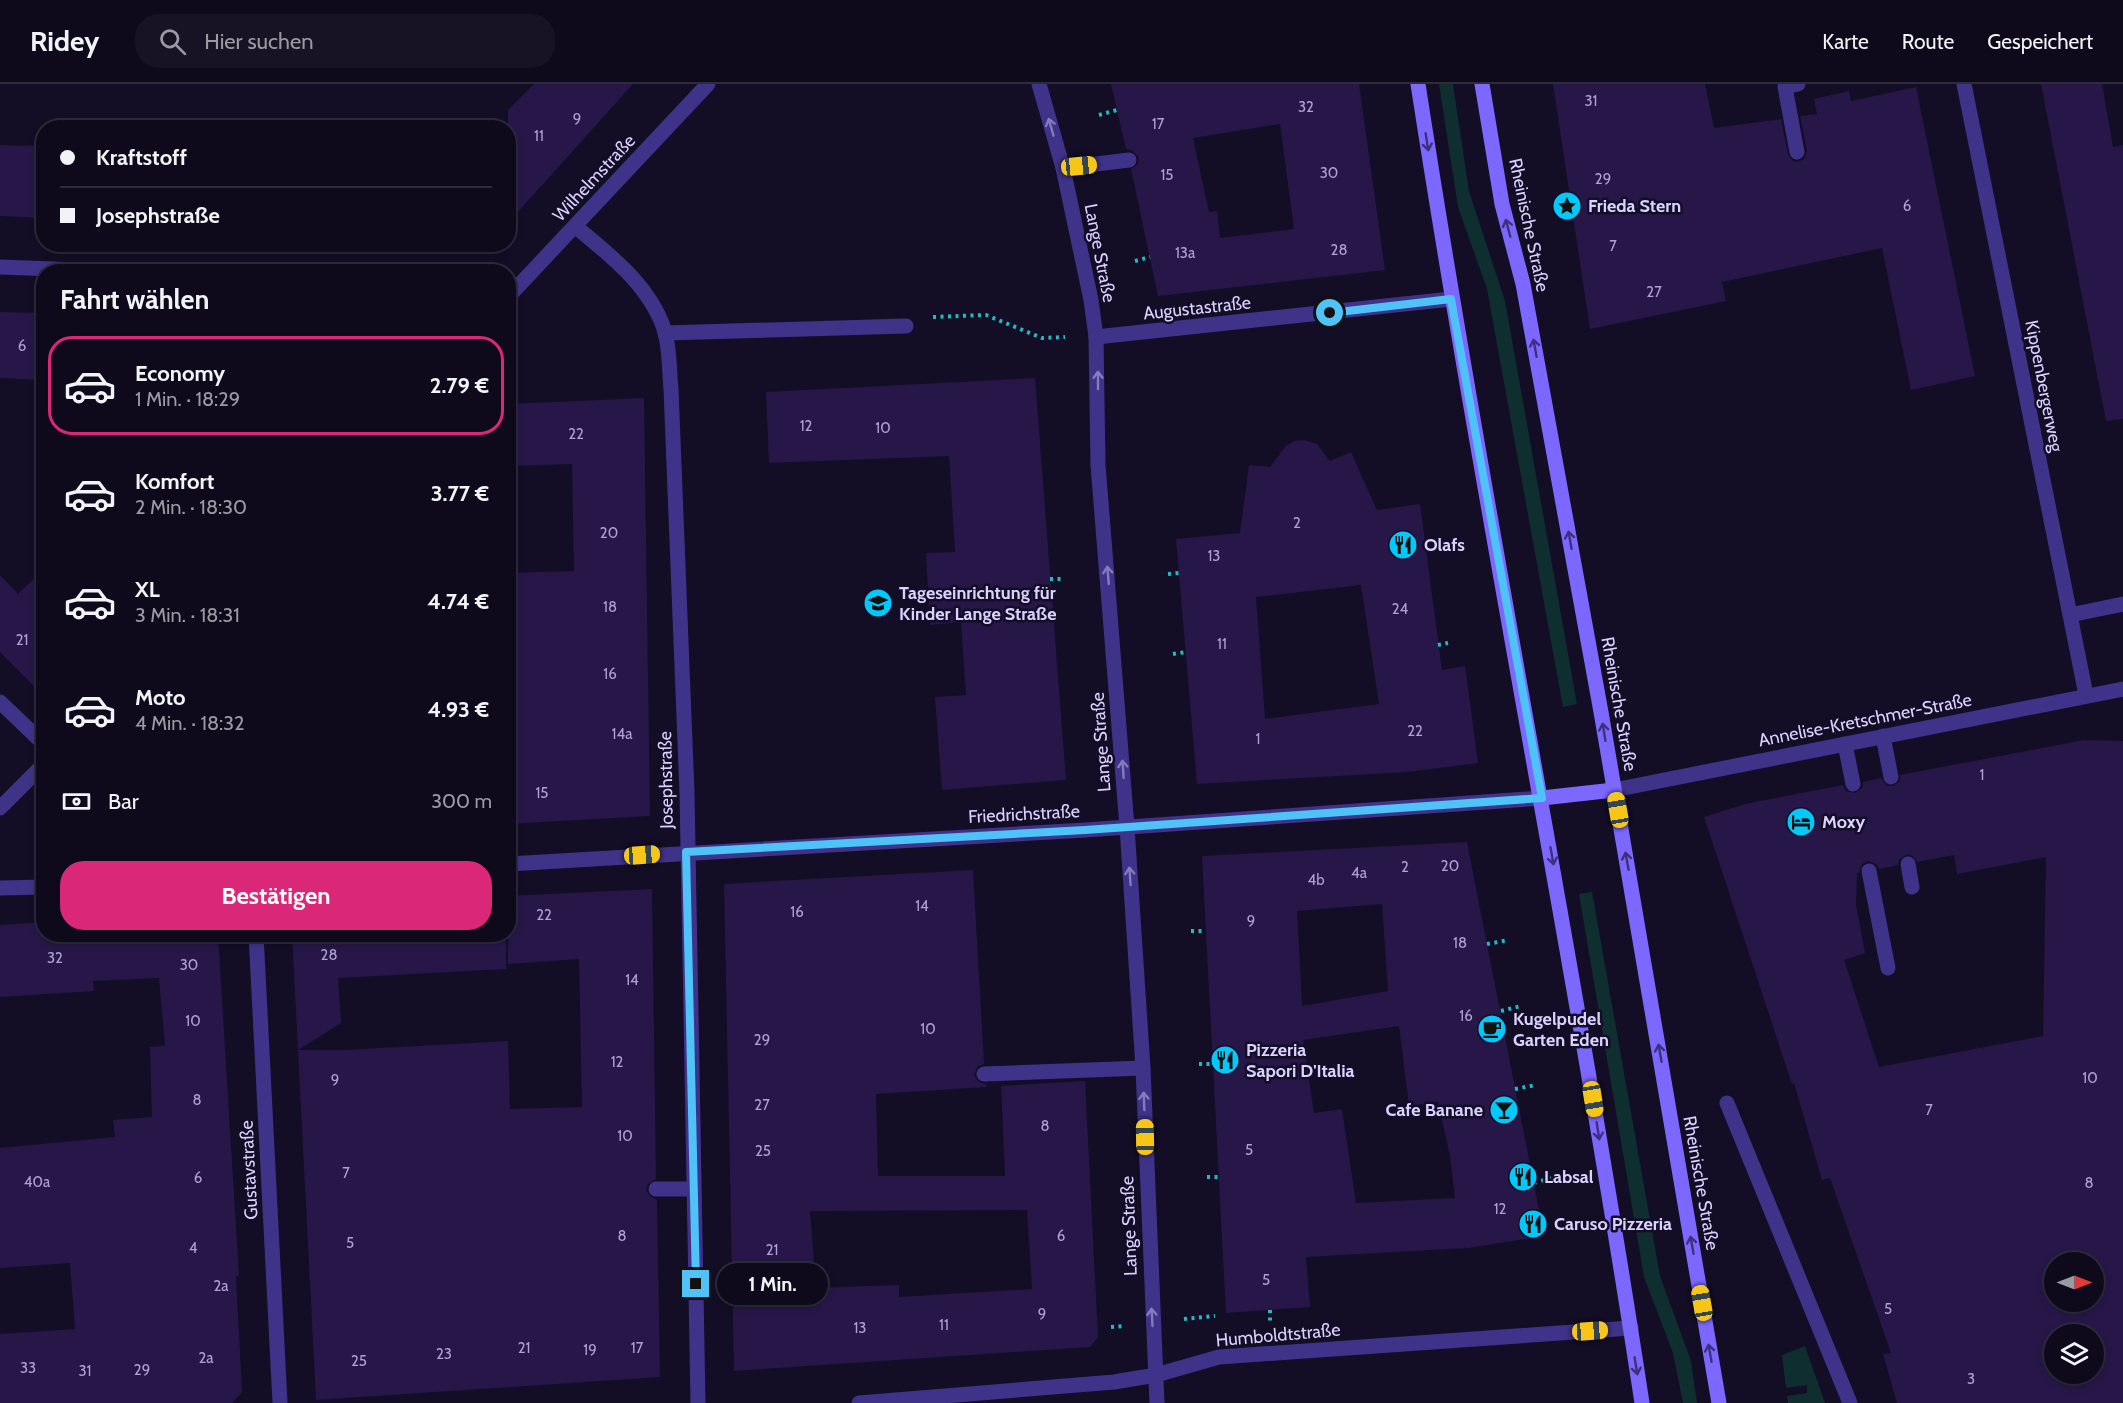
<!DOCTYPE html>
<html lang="de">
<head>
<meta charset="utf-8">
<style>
	body { margin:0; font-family:Cabin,sans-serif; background:#171325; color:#f1f3f6; height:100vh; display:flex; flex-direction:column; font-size:22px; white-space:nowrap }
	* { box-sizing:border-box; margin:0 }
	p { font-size:20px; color:#9b9aa3 }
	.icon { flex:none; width:33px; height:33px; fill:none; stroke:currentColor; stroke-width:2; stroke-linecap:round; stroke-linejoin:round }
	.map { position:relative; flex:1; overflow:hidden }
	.panel { position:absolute; left:36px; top:180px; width:480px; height:678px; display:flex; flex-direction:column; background:#0e0a1c; border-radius:24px; box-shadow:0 3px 9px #0003,0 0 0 2px #2e2b3b }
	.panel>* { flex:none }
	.hud { position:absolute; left:36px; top:36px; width:480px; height:132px; border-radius:24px; box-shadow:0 3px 9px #0003,0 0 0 2px #2e2b3b; display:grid; align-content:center; height:132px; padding:0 24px; background:#0e0a1c }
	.needle { width:39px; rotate:90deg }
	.tools { position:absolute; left:2044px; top:1168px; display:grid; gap:12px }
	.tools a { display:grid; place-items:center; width:60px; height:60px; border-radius:50%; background:#0e0a1c; box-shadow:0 3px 9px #0003,0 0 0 2px #2e2b3b; font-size:30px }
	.end { position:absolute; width:27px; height:27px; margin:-14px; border:8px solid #4fc3f7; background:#111; box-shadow:0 0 0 3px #111 }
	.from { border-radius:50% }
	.bubble { position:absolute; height:42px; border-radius:21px; background:#0e0a1c; box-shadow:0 3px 9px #0003,0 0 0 2px #2e2b3b; font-size:20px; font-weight:800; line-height:42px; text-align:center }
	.car { position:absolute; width:18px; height:36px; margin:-18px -9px; border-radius:8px; box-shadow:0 0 4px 2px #0007; background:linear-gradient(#f5c518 24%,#345 0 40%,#f5c518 0 76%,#345 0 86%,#f5c518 0) }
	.hud b { display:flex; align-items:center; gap:21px; height:57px; font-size:22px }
	.hud b+b { border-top:2px solid #2e2b3b }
	.hud i { width:15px; height:15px; background:#f1f3f6 }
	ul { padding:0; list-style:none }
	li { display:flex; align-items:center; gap:18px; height:99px; margin:0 12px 9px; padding:0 12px; border:3px solid transparent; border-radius:24px }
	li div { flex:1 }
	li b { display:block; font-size:22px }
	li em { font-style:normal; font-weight:800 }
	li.current { border-color:#db2777 }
	li>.icon { width:54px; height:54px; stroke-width:1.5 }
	h2 { padding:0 24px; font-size:27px; line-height:72px }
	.pay { display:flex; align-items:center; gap:15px; height:66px; padding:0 24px; font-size:22px }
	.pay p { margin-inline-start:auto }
	.action { display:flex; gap:12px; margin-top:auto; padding:12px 24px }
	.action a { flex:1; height:69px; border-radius:24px; background:#db2777; color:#fff; font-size:24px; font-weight:800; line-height:69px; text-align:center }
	header { display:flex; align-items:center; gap:36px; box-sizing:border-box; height:84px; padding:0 30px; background:#0e0a1c; border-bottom:2px solid #2e2b3b }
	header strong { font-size:28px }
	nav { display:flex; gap:33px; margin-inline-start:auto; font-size:21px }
	.search { width:420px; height:54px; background:#171325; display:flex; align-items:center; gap:15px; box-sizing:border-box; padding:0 21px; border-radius:24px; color:#9b9aa3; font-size:22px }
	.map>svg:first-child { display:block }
	.green { fill:#0f2e30 }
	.building { fill:#261748; fill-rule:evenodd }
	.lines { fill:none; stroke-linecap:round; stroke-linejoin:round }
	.path { stroke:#24bac0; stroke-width:4; stroke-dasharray:3 4.5; stroke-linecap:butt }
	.lane { stroke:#3f3389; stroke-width:15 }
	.street { stroke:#3f3389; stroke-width:15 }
	.secondary { stroke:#7c68ff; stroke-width:15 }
	.oneway { stroke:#857abe }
	.oneway2 { stroke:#3d317d }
	.route { stroke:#4fc3f7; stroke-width:8 }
	.labels { text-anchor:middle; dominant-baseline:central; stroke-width:5; stroke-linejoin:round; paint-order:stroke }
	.number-label { font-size:15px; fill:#aea2d1 }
	.street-label { font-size:18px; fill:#dbd1ff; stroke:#130d26 }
	.poi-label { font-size:18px; font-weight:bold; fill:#dbd1ff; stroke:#130d26; text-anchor:start }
</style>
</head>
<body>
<header>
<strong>Ridey</strong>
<div class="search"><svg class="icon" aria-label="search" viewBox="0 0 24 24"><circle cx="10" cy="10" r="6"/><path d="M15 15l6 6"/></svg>Hier suchen</div>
<nav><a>Karte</a><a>Route</a><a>Gespeichert</a></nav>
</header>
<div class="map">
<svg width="2123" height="1319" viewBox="0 0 2123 1319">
	<rect width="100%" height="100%" fill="#130d26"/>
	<g class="green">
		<path d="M1439,0H1453L1469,107L1505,217L1577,620L1563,623L1487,205L1458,123Z"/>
		<path d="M1592,808L1660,1192L1691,1277L1697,1319H1683L1673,1269L1644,1193L1579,810Z"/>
		<path d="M1805,1262L1825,1319H1788L1787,1312L1807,1309V1301L1786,1304L1782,1271Z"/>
	</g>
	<g class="building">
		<path d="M534,0H633L508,139V26Z"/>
		<path d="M1111,0H1359L1385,186L1158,212L1131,85L1138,80L1139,74L1133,67L1126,65ZM1280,40L1294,145L1220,154L1217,127L1209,128L1193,54Z"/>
		<path d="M1553,0H1705L1714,44L1781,35L1788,70L1793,77L1798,78L1804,75L1807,67L1800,32L1817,30L1814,15L1849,7L1851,17L1916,3L1975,292L1911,306L1882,164L1722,198L1726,217L1590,245Z"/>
		<path d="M2041,0H2102L2113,63L2123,61V335L2106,337Z"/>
		<path d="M0,61L44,62V134L0,132Z"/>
		<path d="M0,228L44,229V296L0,294Z"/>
		<path d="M1035,294L1066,696L942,706L935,613L966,611L961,538L930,541L926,469L955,468L949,372L769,379L766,308Z"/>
		<path d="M644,314L650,732L508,740V489L574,487L572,380L508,382V320Z"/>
		<path d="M1304,356L1317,360L1330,377L1351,368L1377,426L1420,420L1442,586L1465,582L1478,679L1407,688L1197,700L1176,455L1240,449L1249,381L1270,383L1286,362L1294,357ZM1361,501L1379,620L1265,635L1256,513Z"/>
		<path d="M44,485V612L0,568V491L18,510Z"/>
		<path d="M2084,656L2123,657V1319H1897L1883,1270L1891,1269L1830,1094L1822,1096L1794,999L1792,1000L1704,733L1745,720L1843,701L1846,707L1855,709L1862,704L1863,698L1881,694L1887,702H1893L1900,697V691ZM1906,771H1912L1917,778L1954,771L1957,790L2046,773L2043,952L1879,983L1844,876L1865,869L1856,820L1857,789H1859L1862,780L1868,777L1876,780L1879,785L1898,781L1899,776ZM2055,1179H2094V1218H2055ZM2055,1251H2094V1290H2055Z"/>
		<path d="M1467,758L1544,1152L1468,1164L1306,1173L1310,1223L1226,1229L1202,772ZM1382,820L1388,907L1302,922L1297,827ZM1399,942L1409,1022L1438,1018L1450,1072L1455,1114L1356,1119L1342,1025L1314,1029L1303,956Z"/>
		<path d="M973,786L984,980L978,982L974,991L979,998L986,1000V1003L876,1010L878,1092H1005L1001,1002L1085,997L1098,1253L1090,1263L734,1287L724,800ZM1027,1126L1032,1205L899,1213V1201L816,1204L810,1127Z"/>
		<path d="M652,805L656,1095L648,1100L646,1106L651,1113L657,1116L660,1293L316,1316L298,966H343L508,957L510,1025L582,1023L579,875L508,880V812Z"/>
		<path d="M44,838V850H218L239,1192H236L242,1308L232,1319H0V1250L75,1245L70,1179L0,1184V1064L115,1053L113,1036L152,1033L150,963L165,962L159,894L93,897L94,907L0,913V841Z"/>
		<path d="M292,850H506V885L338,894L341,939L298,966Z"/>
	</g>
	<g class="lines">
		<g class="path">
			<path d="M1099,31L1117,26"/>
			<path d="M1135,177L1150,173"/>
			<path d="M933,233L986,231L1042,254L1065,253"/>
			<path d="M1426,461L1435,460"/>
			<path d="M1168,490L1179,489"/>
			<path d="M1050,495H1062"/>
			<path d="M1438,561L1448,559"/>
			<path d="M1173,570L1186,568"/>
			<path d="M1191,847H1205"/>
			<path d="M1487,860L1509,856"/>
			<path d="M1501,927L1521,922"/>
			<path d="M1199,980H1212"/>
			<path d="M1515,1005L1536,1001"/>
			<path d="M1207,1093H1218"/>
			<path d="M1534,1099L1551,1094"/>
			<path d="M1270,1226V1240"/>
			<path d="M1184,1235L1215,1232"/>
			<path d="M1111,1243L1125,1242"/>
		</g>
		<g class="lane">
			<path d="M1964,0L2086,611"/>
			<path d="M1797,68L1785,3L1798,0"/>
			<path d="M1063,84L1129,76"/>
			<path d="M0,618L44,660"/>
			<path d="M1883,652L1891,693"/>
			<path d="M1845,660L1853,700"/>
			<path d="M1908,780L1912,803"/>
			<path d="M1869,787L1888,884"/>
			<path d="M984,990L1143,984"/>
			<path d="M656,1105H693"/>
		</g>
		<g class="street">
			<path d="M1039,0L1063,84L1091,216L1096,253L1098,381L1127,743L1143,984L1157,1319"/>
			<path d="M576,143C610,171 650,202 664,245C670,263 669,286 671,305L687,709L698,1319"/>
			<path d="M0,183L133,188"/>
			<path d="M508,213L708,0"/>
			<path d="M665,249L906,242"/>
			<path d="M1096,253L1451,215"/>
			<path d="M2070,531L2123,520"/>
			<path d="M1614,706L2123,605"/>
			<path d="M0,724L44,680"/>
			<path d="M508,780L1085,746L1542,714"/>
			<path d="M0,804L44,803"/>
			<path d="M256,850L280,1319"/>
			<path d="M1727,1019L1850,1319"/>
			<path d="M859,1319L1114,1298L1156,1291L1219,1273L1631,1244"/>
		</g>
		<g class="secondary">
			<path d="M1418,0C1486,441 1575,878 1642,1319"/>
			<path d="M1482,0L1502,120L1523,200L1601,628L1719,1319"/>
			<path d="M1542,714L1614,706"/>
		</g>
	</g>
	<defs><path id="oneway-shaft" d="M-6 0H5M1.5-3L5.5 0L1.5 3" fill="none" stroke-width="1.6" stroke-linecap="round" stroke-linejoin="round" transform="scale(1.5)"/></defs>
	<g class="oneway">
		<use href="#oneway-shaft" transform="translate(1051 43) rotate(-106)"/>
		<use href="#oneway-shaft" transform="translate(1098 296) rotate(-90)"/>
		<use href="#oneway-shaft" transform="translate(1108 491) rotate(-95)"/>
		<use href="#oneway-shaft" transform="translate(1123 685) rotate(-94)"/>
		<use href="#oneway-shaft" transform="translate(1130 792) rotate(-94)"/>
		<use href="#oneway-shaft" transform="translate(1144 1017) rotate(-92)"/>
		<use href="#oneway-shaft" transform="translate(1152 1233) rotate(-93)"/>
	</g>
	<g class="oneway2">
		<use href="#oneway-shaft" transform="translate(1427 58) rotate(81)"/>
		<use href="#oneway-shaft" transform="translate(1508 144) rotate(-105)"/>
		<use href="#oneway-shaft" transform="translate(1535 264) rotate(-100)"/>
		<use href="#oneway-shaft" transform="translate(1570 456) rotate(-100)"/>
		<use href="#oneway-shaft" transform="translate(1604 648) rotate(-99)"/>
		<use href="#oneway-shaft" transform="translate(1552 772) rotate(80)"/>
		<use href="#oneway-shaft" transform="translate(1627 777) rotate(-100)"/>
		<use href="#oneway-shaft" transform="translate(1660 969) rotate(-100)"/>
		<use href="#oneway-shaft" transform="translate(1598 1047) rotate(81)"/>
		<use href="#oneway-shaft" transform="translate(1692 1161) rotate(-100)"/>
		<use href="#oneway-shaft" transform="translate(1710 1269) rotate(-100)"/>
		<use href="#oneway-shaft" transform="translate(1636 1282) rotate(81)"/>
	</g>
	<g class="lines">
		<path class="route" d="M696,1200L686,768L1085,746L1542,714L1451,215L1330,229"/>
	</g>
	<defs>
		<g id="sight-disc" transform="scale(1.5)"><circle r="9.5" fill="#00c9fc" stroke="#130d26"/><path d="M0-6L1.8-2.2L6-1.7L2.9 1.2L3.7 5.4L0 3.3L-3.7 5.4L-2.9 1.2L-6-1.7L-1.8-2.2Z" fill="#111"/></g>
		<g id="restaurant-disc" transform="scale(1.5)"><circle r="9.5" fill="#00c9fc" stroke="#130d26"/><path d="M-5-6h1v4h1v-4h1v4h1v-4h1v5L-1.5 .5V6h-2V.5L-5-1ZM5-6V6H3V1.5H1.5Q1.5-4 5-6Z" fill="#111"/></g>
		<g id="school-disc" transform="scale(1.5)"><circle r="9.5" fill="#00c9fc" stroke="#130d26"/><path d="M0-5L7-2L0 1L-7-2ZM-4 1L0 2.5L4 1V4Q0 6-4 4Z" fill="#111"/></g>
		<g id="hotel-disc" transform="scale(1.5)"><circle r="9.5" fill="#00c9fc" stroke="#130d26"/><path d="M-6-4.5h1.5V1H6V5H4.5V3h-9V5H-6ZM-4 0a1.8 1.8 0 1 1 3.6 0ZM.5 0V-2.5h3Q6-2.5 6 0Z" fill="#111"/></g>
		<g id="cafe-disc" transform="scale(1.5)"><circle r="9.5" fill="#00c9fc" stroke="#130d26"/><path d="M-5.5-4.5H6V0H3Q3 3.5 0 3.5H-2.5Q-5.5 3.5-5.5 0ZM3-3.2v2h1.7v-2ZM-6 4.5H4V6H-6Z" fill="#111"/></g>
		<g id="bar-disc" transform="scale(1.5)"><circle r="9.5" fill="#00c9fc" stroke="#130d26"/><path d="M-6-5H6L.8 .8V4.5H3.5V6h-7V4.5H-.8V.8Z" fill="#111"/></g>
	</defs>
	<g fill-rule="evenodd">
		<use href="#sight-disc" x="1567" y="122"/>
		<use href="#restaurant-disc" x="1403" y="461"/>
		<use href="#school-disc" x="878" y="519"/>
		<use href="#hotel-disc" x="1801" y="738"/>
		<use href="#cafe-disc" x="1492" y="945"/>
		<use href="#restaurant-disc" x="1225" y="976"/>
		<use href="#bar-disc" x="1504" y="1026"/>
		<use href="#restaurant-disc" x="1523" y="1093"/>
		<use href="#restaurant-disc" x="1533" y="1140"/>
	</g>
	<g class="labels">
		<g class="number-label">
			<text x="1591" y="17">31</text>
			<text x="1306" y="23">32</text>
			<text x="577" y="35">9</text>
			<text x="1158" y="40">17</text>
			<text x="539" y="52">11</text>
			<text x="1329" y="89">30</text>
			<text x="1167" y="91">15</text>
			<text x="1603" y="95">29</text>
			<text x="1907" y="122">6</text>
			<text x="1613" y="162">7</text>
			<text x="1339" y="166">28</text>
			<text x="1185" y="169">13a</text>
			<text x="1654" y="208">27</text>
			<text x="22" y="262">6</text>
			<text x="806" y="342">12</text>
			<text x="883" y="344">10</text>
			<text x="576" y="350">22</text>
			<text x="1297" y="439">2</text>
			<text x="609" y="449">20</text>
			<text x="1214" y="472">13</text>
			<text x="610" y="523">18</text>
			<text x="1400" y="525">24</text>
			<text x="22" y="556">21</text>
			<text x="1222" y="560">11</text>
			<text x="610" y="590">16</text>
			<text x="1415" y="647">22</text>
			<text x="622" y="650">14a</text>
			<text x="1258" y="655">1</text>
			<text x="1982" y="691">1</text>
			<text x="542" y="709">15</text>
			<text x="1450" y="782">20</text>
			<text x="1405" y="783">2</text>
			<text x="1359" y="789">4a</text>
			<text x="1316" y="796">4b</text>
			<text x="922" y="822">14</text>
			<text x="797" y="828">16</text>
			<text x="544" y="831">22</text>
			<text x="1251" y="837">9</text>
			<text x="1460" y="859">18</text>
			<text x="329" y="871">28</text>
			<text x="55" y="874">32</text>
			<text x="189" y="881">30</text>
			<text x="632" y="896">14</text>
			<text x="1466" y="932">16</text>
			<text x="193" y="937">10</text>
			<text x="928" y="945">10</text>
			<text x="762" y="956">29</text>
			<text x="617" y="978">12</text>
			<text x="2090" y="994">10</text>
			<text x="335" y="996">9</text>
			<text x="197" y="1016">8</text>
			<text x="762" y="1021">27</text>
			<text x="1929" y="1026">7</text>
			<text x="1045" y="1042">8</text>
			<text x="625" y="1052">10</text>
			<text x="1249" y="1066">5</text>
			<text x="763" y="1067">25</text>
			<text x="346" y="1089">7</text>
			<text x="198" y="1094">6</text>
			<text x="37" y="1098">40a</text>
			<text x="2089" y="1099">8</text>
			<text x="1500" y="1125">12</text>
			<text x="622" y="1152">8</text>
			<text x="1061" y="1152">6</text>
			<text x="350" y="1159">5</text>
			<text x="193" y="1164">4</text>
			<text x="772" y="1166">21</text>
			<text x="1266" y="1196">5</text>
			<text x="221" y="1202">2a</text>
			<text x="1888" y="1225">5</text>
			<text x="1042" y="1230">9</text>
			<text x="944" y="1241">11</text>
			<text x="860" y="1244">13</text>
			<text x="524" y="1264">21</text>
			<text x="637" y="1264">17</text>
			<text x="590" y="1266">19</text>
			<text x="444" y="1270">23</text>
			<text x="206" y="1274">2a</text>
			<text x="359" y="1277">25</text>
			<text x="28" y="1284">33</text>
			<text x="142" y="1286">29</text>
			<text x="85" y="1287">31</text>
			<text x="1971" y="1295">3</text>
		</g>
		<g class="street-label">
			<text transform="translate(594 94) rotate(-47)">Wilhelmstraße</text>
			<text transform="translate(1529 141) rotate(78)">Rheinische Straße</text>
			<text transform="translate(1100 169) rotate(79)">Lange Straße</text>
			<text transform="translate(1197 224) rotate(-6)">Augustastraße</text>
			<text transform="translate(2044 302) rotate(79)">Kippenbergerweg</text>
			<text transform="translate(1619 620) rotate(80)">Rheinische Straße</text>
			<text transform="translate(1865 636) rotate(-11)">Annelise-Kretschmer-Straße</text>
			<text transform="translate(1101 658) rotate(-94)">Lange Straße</text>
			<text transform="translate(666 696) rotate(-91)">Josephstraße</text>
			<text transform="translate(1024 730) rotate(-3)">Friedrichstraße</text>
			<text transform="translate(249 1086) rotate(-93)">Gustavstraße</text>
			<text transform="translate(1701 1099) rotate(80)">Rheinische Straße</text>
			<text transform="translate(1129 1142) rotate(-92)">Lange Straße</text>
			<text transform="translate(1278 1251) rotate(-5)">Humboldtstraße</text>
		</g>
		<g class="poi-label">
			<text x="1588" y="122">Frieda Stern</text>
			<text x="1424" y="461">Olafs</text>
			<text x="899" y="509">Tageseinrichtung für<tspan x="899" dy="21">Kinder Lange Straße</tspan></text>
			<text x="1822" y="738">Moxy</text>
			<text x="1513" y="935">Kugelpudel<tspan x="1513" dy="21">Garten Eden</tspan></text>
			<text x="1246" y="966">Pizzeria<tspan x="1246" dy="21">Sapori D'Italia</tspan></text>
			<text x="1483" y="1026" text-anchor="end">Cafe Banane</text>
			<text x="1544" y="1093">Labsal</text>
			<text x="1554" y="1140">Caruso Pizzeria</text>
		</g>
	</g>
</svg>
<div class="tools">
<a><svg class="needle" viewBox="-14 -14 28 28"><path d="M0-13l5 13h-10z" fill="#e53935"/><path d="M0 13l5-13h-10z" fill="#9b9aa3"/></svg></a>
<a><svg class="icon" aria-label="layers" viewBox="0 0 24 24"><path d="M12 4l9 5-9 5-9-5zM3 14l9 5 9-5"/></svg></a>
</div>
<i class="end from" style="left:1330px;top:229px"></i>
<i class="end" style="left:696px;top:1200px"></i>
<div class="bubble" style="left:717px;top:1179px;width:111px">1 Min.</div>
<i class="car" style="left:1079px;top:82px;rotate:84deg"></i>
<i class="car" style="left:1618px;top:726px;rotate:350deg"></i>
<i class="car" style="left:642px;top:771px;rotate:86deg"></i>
<i class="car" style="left:1593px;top:1015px;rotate:171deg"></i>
<i class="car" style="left:1145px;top:1053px;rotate:359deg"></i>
<i class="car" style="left:1702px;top:1219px;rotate:350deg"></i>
<i class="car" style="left:1590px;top:1247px;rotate:86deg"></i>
<div class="hud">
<b><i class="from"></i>Kraftstoff</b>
<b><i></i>Josephstraße</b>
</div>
<section class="panel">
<h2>Fahrt wählen</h2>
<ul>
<li class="current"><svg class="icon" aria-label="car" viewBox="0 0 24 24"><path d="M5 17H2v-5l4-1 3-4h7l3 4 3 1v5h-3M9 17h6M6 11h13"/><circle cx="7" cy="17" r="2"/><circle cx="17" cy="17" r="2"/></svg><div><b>Economy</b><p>1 Min. · 18:29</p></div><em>2.79 €</em></li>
<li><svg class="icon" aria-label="car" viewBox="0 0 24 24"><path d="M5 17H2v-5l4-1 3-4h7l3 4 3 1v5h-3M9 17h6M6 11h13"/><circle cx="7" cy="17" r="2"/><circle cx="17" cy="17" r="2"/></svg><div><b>Komfort</b><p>2 Min. · 18:30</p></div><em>3.77 €</em></li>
<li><svg class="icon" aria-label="car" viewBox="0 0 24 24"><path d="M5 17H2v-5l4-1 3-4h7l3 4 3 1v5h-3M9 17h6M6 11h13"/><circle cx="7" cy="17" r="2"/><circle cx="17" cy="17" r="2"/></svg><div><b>XL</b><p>3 Min. · 18:31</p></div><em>4.74 €</em></li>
<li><svg class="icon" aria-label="car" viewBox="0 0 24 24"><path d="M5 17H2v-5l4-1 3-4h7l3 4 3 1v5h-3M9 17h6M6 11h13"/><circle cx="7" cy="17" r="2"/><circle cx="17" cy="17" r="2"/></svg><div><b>Moto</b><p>4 Min. · 18:32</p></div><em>4.93 €</em></li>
</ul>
<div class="pay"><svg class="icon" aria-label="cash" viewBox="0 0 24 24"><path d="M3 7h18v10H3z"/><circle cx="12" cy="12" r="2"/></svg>Bar<p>300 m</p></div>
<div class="action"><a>Bestätigen</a></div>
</section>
</div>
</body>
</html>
